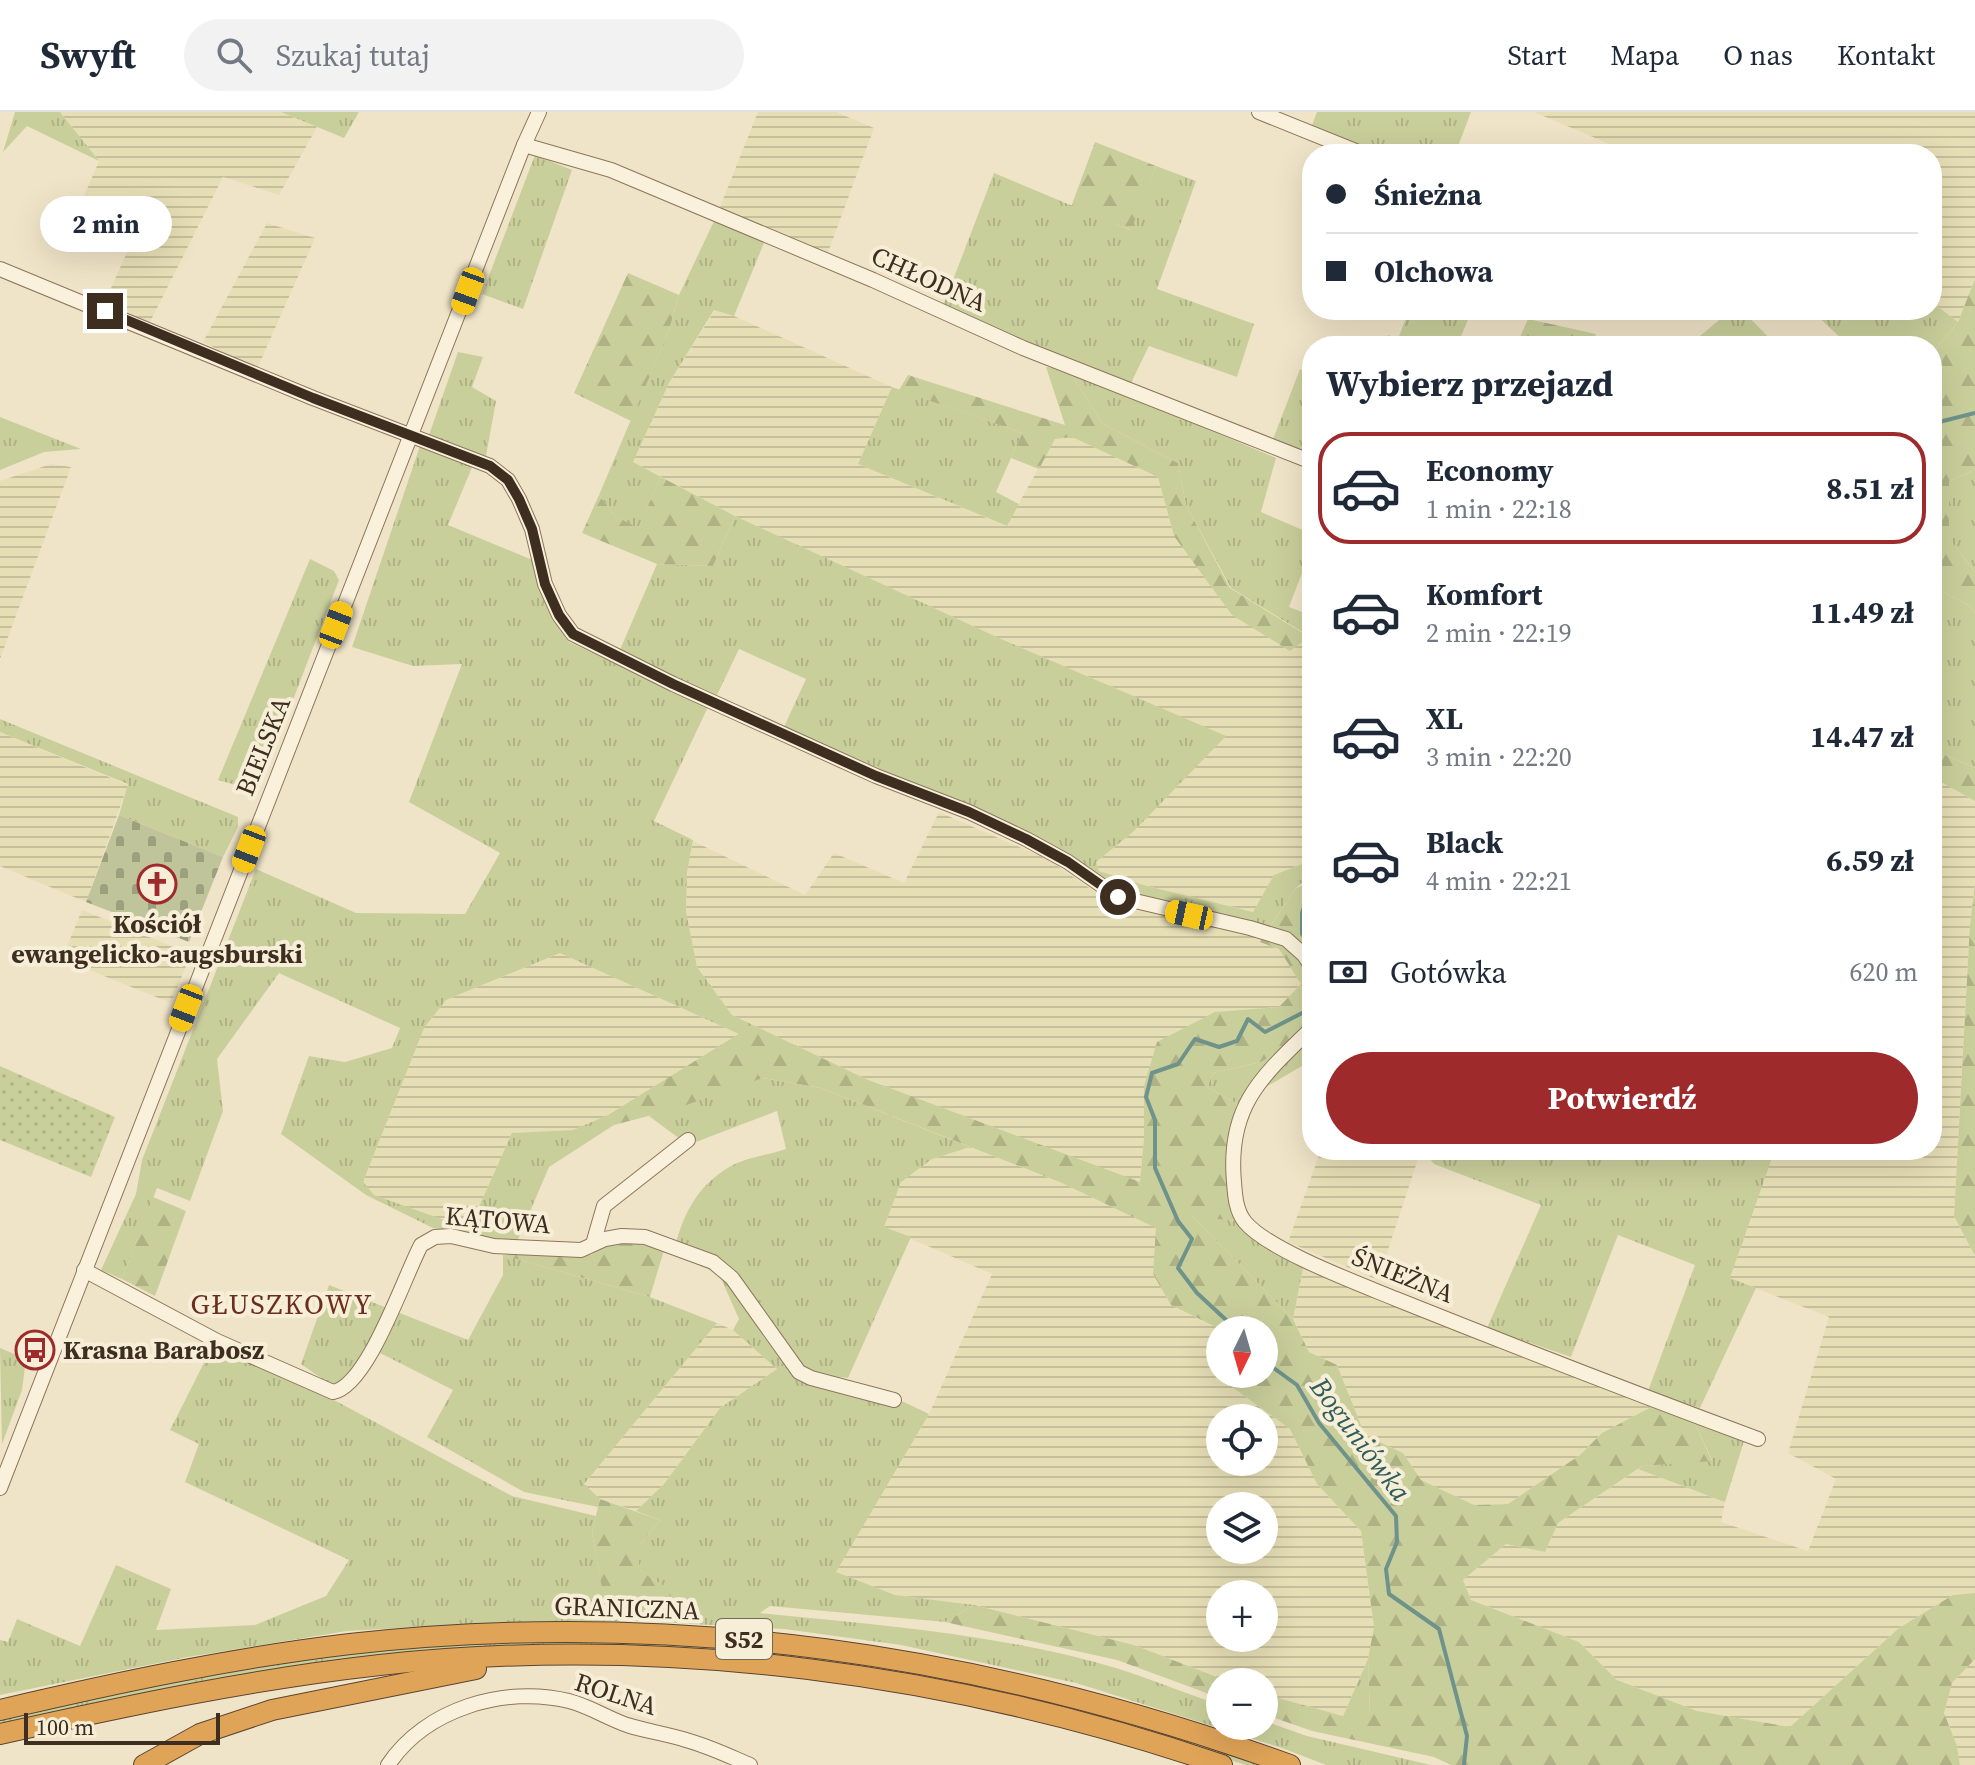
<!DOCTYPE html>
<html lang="pl">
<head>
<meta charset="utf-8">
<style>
	body { margin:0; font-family:"Source Serif 4",serif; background:#f2f2f3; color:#1f2937; height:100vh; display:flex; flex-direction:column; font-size:30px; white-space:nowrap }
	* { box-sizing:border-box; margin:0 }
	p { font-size:26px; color:#747a83 }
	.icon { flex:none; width:44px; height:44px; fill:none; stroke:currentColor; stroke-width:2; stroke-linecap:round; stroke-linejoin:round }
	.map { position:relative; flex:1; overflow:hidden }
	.side { position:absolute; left:1302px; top:224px; width:640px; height:824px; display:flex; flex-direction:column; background:#fff; border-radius:32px; box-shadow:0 8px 32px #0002 }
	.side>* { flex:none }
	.guide { position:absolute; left:1302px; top:32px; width:640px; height:176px; border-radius:32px; box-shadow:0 8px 32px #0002; display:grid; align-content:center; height:176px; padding:0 24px; background:#fff }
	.needle { width:52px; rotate:185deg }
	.buttons { position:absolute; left:1206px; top:1204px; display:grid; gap:16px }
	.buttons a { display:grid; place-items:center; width:72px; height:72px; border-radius:50%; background:#fff; box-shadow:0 8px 32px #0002; font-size:40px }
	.scale { position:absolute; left:24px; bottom:20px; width:196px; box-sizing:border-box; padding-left:8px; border:4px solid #3d2e20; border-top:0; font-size:22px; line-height:28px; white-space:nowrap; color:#3d2e20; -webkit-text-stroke:6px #f7eed8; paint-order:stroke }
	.end { position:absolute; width:36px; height:36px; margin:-18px; border:10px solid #3d2e20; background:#fff; box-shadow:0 0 0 4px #fff }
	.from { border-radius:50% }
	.bubble { position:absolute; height:56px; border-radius:28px; background:#fff; box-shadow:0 8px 32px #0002; font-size:26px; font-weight:700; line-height:56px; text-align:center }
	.car { position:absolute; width:24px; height:48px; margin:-24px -12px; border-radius:10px; box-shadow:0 0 6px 2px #0007; background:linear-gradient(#f5c518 24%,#345 0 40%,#f5c518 0 76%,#345 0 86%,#f5c518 0) }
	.guide b { display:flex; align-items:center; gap:28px; height:76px; font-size:30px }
	.guide b+b { border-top:2px solid #e0e1e3 }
	.guide i { width:20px; height:20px; background:#1f2937 }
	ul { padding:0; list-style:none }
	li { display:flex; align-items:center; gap:24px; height:112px; margin:0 16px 12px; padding:0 8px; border:4px solid transparent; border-radius:32px }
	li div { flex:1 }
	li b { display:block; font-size:30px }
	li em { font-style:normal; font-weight:700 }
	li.current { border-color:#9e2a2b }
	li>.icon { width:72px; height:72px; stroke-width:1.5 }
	h2 { padding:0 24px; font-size:36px; line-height:96px }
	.pay { display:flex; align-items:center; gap:20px; height:88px; padding:0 24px; font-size:30px }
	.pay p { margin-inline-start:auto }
	.action { display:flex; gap:16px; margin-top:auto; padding:16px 24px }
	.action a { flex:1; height:92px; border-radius:48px; background:#9e2a2b; color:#fff; font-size:32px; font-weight:700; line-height:92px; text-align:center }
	header { display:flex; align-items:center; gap:48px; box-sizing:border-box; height:112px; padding:0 40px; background:#fff; border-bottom:2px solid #e0e1e3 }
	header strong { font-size:38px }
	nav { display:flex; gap:44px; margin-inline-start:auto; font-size:28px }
	.search { width:560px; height:72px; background:#f2f2f3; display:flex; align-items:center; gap:20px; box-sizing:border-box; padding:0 28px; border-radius:44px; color:#747a83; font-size:30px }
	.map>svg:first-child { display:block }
	.farmland { fill:url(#farmland-rules); fill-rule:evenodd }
	.grass { fill:url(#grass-tufts) }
	.forest { fill:url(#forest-firs) }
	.cemetery { fill:url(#cemetery-stones) }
	.garden { fill:url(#garden-dots) }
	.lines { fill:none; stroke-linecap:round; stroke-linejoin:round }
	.stream { stroke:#6f938a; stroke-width:4 }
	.minor-casing { stroke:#8d765c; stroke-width:16 }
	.highway-casing { stroke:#5b4430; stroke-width:22 }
	.minor { stroke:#faf1dc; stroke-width:14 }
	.highway { stroke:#e0a458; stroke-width:20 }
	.route { stroke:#3d2e20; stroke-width:10 }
	.labels { text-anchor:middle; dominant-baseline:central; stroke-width:8; stroke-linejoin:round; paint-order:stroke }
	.shield { fill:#f7eed8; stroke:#756857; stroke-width:2 }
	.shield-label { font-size:24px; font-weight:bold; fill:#3d2e20 }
	.street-label { font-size:26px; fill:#3d2e20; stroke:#f7eed8 }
	.poi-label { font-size:26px; font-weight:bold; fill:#3d2e20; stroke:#f7eed8 }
	.neighbourhood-label { font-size:28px; letter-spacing:2px; fill:#6b2e1e; stroke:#f7eed8 }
	.water-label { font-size:28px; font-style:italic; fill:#2f5d5a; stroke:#f7eed8 }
</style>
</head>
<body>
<header>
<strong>Swyft</strong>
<div class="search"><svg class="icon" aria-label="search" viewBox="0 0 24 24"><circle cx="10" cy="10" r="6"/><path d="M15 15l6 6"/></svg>Szukaj tutaj</div>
<nav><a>Start</a><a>Mapa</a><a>O nas</a><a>Kontakt</a></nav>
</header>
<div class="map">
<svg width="1975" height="1653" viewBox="0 0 1975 1653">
	<defs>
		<pattern id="farmland-rules" width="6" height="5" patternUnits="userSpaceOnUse" patternTransform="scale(2)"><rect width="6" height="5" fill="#e6deb5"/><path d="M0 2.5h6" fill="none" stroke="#c6bf9b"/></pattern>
		<pattern id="grass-tufts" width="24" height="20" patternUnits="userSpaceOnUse" patternTransform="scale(2)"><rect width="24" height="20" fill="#c9cf9b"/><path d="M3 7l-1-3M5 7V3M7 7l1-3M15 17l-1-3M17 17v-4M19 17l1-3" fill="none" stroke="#aeb285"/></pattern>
		<pattern id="forest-firs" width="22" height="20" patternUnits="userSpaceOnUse" patternTransform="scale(2)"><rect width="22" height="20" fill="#c9cf9b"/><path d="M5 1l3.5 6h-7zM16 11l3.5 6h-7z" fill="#aeb285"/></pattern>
		<pattern id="cemetery-stones" width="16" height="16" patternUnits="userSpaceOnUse" patternTransform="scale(2)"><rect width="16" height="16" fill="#bfc49a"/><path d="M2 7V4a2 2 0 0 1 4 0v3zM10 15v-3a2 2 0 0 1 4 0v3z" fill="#9ca07d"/></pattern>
		<pattern id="garden-dots" width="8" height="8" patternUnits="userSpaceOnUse" patternTransform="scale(2)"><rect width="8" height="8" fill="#c9cf9b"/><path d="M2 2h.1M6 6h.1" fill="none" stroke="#aeb285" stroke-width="1.8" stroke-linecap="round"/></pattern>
	</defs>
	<rect width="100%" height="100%" fill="#f0e4c8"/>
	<g class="farmland">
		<path d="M60,0H281L317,15L279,83L223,65L150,210L103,194L140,111L84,84L99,49Z"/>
		<path d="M758,0H836L874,16L827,143L720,95Z"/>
		<path d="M1534,0H1975V167L1958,210L1932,190V42H1633Z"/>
		<path d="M267,111L315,126L257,257L203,230Z"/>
		<path d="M715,198L734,204L892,275L858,352L1006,414L1055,327L1072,325L1158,365L1174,424L1290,539L1309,525L1312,526V748L1274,763L1254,800L1147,774L1099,759L1096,750L1133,720L1225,624L1001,527L741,407L633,350L669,271Z"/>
		<path d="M51,352L71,355L0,547V369Z"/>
		<path d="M0,620L128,673L86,790L0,754Z"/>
		<path d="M1932,665L1975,689V772L1970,813L1954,1104L1975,1144V1481L1953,1483L1899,1516L1790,1615L1697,1599L1617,1568L1579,1530L1471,1488L1463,1468L1506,1432L1545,1440L1558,1411L1638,1357L1725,1390L1721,1410L1808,1439L1836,1367L1788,1341L1829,1205L1730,1166L1773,1040L1769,1038H1932Z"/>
		<path d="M939,700L1049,748L1108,789L1263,826L1261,830L1279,837L1301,872L1279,895L1215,900L1144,1026L1140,1071L866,967L732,903L697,855L686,799L687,761L693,729L805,783L834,741L904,771Z"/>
		<path d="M82,798L191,842L171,891L62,847Z"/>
		<path d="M560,841L739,922L608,1003L573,1018L512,1021L469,1117L373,1083L363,1070L424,915L446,888Z"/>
		<path d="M970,1035L1062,1071L1157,1116L1153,1162L1171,1193L1222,1218L1220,1262H1231L1232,1275L1290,1317L1317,1372L1361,1419L1374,1515L1368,1547L1343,1604L1264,1582V1570H1230L1134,1533L974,1493L895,1483L835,1460L929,1302L992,1162L884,1115L901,1069L932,1047ZM1220,1306H1264V1350H1220ZM1220,1394H1264V1438H1220ZM1220,1482H1264V1526H1220Z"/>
		<path d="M1321,1038H1421L1378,1168L1288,1130Z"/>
		<path d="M1303,1156L1655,1293L1602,1321L1580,1343L1508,1392L1474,1393L1421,1368L1403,1341L1365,1323L1337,1253L1309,1240L1293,1207Z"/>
		<path d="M717,1211L733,1218L777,1257L720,1296L664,1372L636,1399L600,1387L583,1373Z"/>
		<path d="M1975,1547V1653H1960L1957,1634L1944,1601L1952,1571Z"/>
	</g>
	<g class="grass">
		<path d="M15,0H60L99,49L27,14L3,40Z"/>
		<path d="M281,0H359L344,26Z"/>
		<path d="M1317,0H1471L1455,42H1374L1311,16Z"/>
		<path d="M535,43L572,58L523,197L482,182Z"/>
		<path d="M1156,54L1196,69L1157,177L1254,212L1237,265L1149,234L1129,275L943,194L994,61L1130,118Z"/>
		<path d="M715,107L764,131L734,204L714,198L669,271L633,350L661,365L638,417L615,404L599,383L669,218L679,183Z"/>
		<path d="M1932,190L1958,210L1932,242V234H1849L1811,198H1932Z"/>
		<path d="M1409,198H1472L1457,234H1384L1388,223L1398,227Z"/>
		<path d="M1731,198H1742L1777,234H1688Z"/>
		<path d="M458,240L483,245L472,275L496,289L486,344L429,323Z"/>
		<path d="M1300,257L1312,262V344L1272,330Z"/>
		<path d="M1068,258L1276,346L1261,400L1312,422V435L1289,495L1312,504V526L1231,476L1186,393L1178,351L1103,312Z"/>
		<path d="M892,275L1022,321L996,380L1019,392L1007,414L858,352Z"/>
		<path d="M0,305L81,337L44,340L0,358Z"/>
		<path d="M421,331L473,353L448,413L535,449L547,490L569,530L708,595L654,709L693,728L687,761L686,799L697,855L732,903L753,913L739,922L560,841L446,888L424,916L363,1070L374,1083L469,1117L512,1021L573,1018L608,1003L614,1013L549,1055L517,1130L433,1116L366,1083L281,1022L309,944L345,950L392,936L400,916L279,861L217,947L223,999L190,1089L157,1076L122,1167L101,1158L136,1082L142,1048L256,757L356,801L465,802L500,741L409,690L462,552L413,554L352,535Z"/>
		<path d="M1975,358V460L1949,427V369Z"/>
		<path d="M735,404L1001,527L1226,624L1133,720L1096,750L1099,759L1147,774L1253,800L1274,763L1312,748V762L1295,777L1269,816L1115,778L960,692L784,615L806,567L739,537L717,583L619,540L657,452L713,454Z"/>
		<path d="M310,447L334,459L339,468L263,666L258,674L247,676L218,668Z"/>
		<path d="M1932,474L1970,494L1975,501V656L1932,637Z"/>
		<path d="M0,607L238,705V715L223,745L119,703L128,672L0,620Z"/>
		<path d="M1312,921V948L1237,992L1207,975L1213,961L1261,950Z"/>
		<path d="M763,966L821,976L970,1035L932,1047L901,1070L884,1115L911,1125L848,1266L785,1258L904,1290L929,1302L836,1460L895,1483L974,1493L945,1510L770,1494L760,1501C879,1513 1001,1522 1116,1556C1151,1567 1185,1581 1220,1593V1614H1264V1609L1307,1624L1431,1653H1326L1282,1636L1076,1571L901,1533L784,1517L640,1509L507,1510L347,1519L188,1545L0,1583V1528L8,1530L17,1507L80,1534L116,1453L171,1477L156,1518L255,1513L326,1484L349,1448L185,1370L199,1332L170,1318L212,1235L336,1289L512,1384L596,1404L592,1420L602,1476L679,1484L639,1458V1434L660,1408L636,1399L664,1372L720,1296L777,1257L733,1218L739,1207L719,1162L673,1142C682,1104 696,1074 731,1054C746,1045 769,1043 786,1037L777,999L688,1033L649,1004Z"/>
		<path d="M1423,1038L1774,1040L1730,1166L1756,1176L1700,1296L1648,1279L1695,1153L1618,1123L1571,1245L1487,1216L1541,1093L1434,1052Z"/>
		<path d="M1191,1103L1235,1109L1249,1122L1303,1156L1293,1207Z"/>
		<path d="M503,1143L650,1185L717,1211L584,1372L600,1387L598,1395L524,1380L427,1325L453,1278L378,1240L344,1282L301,1252L329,1173L468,1228L503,1163Z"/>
		<path d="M0,1236L26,1247L22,1278L2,1332Z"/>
		<path d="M1694,1310L1744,1329L1725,1390L1638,1357L1642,1354L1712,1348Z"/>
		<path d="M565,1528L737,1535L942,1563L1124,1607L1264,1653H1246L1071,1599L551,1535L0,1614V1606C121,1581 242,1552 365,1539C431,1532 498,1531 565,1528Z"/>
		<path d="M1368,1547L1370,1604H1343Z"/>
	</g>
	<g class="forest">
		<path d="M1095,30L1156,54L1131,118L1071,95Z"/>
		<path d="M628,161L679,183L669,218L631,309L574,281Z"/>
		<path d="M1975,167V358L1949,369V427L1975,460V501L1970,494L1932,474V242L1958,210Z"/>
		<path d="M1528,207L1596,222L1591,234H1516Z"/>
		<path d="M1046,255L1068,258L1103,312L1178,351L1186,393L1230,476L1309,525L1290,539L1232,503L1174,424L1158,365L1072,325L1055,327L1039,357L1011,346L1022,321L899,278L908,263L1065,313Z"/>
		<path d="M661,365L735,404L713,454L657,452L582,421L599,383L615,404L638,416Z"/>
		<path d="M1932,637L1975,656V689L1932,665Z"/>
		<path d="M1312,768V921L1261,950L1213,961L1207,975L1237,992L1227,1033L1235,1109L1192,1104L1293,1207L1309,1240L1337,1253L1365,1323L1403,1341L1421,1368L1474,1393L1508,1392L1580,1343L1602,1321L1655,1293L1694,1310L1712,1349L1642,1354L1558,1411L1545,1440L1506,1432L1463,1468L1471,1488L1579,1530L1617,1568L1697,1599L1790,1615L1899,1516L1953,1483L1975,1481V1547L1952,1571L1944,1601L1957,1634L1960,1653H1451L1434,1645L1312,1619L1264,1602V1582L1343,1604L1370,1603L1368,1547L1374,1515L1361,1419L1317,1372L1290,1317L1232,1275L1231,1262H1264V1218H1222L1171,1193L1153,1162L1156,1116L1062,1071L821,976L763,966L675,997L614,1013L608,1003L753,913L866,967L1140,1070L1144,1026V974L1157,930L1215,900L1279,895L1301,872L1279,837L1260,830L1295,777Z"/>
		<path d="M1975,772V1144L1954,1104L1970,813Z"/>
		<path d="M153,1085L186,1099L155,1184L122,1167Z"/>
		<path d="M626,1129L664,1138L650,1185L503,1143H591L611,1130Z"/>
		<path d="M600,1387L660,1408L639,1434V1458L681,1485L602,1477L592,1420Z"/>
		<path d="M974,1493L1134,1533L1230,1570H1220V1586L1117,1548L945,1510Z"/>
	</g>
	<path class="cemetery" d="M119,703L223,745L189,830L86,790Z"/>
	<path class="garden" d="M0,954L115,1005L91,1065L0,1028Z"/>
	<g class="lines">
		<g class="stream">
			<path d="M1932,317L1935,311L1975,301"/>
			<path d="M1312,779L1309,780L1302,801V822L1312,835"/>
			<path d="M1237,1218L1197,1181L1178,1156L1192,1127L1178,1109L1155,1056V1008L1146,985L1152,961L1178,952L1195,927L1219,935L1237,929L1248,907L1265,920L1310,897"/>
			<path d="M1264,1249L1297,1273L1319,1311L1396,1404L1397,1430L1386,1457L1389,1482L1439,1517L1467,1624L1464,1652"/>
		</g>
		<g class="minor-casing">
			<g id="minor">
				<path d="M1259,0L1363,42"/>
				<path d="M524,33L611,58L873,168L1023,236L1312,350"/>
				<path d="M0,157L313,286L490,354L508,368L519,387L532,417L545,472L559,503L573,522L673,572L876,664L969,700L1026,727L1068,750L1118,785L1250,816L1286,827L1304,843L1312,855"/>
				<path d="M1312,916C1262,964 1227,994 1234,1070C1235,1084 1236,1099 1245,1110C1268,1138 1360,1172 1396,1187C1516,1235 1637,1282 1758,1327"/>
				<path d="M593,1132L604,1094L688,1028"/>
				<path d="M84,1158L217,1229L333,1280C368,1274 404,1165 421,1133L435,1125L451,1124L494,1134L581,1138L605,1127L622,1124L645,1125L713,1150L732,1166L799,1260L811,1266L894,1288"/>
				<path d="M0,1376L524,33L539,0"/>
				<path d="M388,1653C425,1597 505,1573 569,1589C589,1594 607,1606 627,1613C646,1619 667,1622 686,1628C708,1634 729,1644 750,1653"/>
			</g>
		</g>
		<g class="highway-casing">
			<g id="highway">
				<path d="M0,1598C115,1571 232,1546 350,1532C675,1496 984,1542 1290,1653"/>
				<path d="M0,1622C126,1594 252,1567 380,1553C663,1522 954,1561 1222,1653"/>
				<path d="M144,1653L200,1622L272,1598L476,1557"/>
			</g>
		</g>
		<use href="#minor" class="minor"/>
		<use href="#highway" class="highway"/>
	</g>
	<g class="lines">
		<path class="route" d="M105,199L313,286L490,354L508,368L519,387L532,417L545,472L559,503L573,522L673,572L876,664L969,700L1026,727L1068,750L1118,785"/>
	</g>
	<defs>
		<g id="church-ring" transform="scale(2)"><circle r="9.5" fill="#f7eed8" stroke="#9e2a2b" stroke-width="1.5"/><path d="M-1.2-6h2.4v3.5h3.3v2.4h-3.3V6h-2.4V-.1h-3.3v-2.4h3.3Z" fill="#9e2a2b"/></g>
		<g id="bus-ring" transform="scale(2)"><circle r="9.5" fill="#f7eed8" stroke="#9e2a2b" stroke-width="1.5"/><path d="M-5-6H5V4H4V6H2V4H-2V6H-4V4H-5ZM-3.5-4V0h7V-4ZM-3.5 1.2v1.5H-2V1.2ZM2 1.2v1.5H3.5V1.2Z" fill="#9e2a2b"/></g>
	</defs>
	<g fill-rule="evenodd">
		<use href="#church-ring" x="157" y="772"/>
		<use href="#bus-ring" x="35" y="1238"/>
	</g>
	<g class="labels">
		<rect class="shield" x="716" y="1507" width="56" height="40" rx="6"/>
		<g class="shield-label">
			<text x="744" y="1527">S52</text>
		</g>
		<g class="street-label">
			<text transform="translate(929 167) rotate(24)">CHŁODNA</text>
			<text transform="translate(263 634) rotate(-68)">BIELSKA</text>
			<text transform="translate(498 1108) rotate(5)">KĄTOWA</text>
			<text transform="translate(1403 1163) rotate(22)">ŚNIEŻNA</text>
			<text transform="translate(627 1496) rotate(2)">GRANICZNA</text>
			<text transform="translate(616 1582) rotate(18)">ROLNA</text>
		</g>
		<g class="poi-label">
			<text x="157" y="812">Kościół<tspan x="157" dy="30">ewangelicko-augsburski</tspan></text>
			<text x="63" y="1238" text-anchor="start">Krasna Barabosz</text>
		</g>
		<g class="neighbourhood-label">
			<text x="282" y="1192">GŁUSZKOWY</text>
		</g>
		<g class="water-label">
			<text transform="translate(1361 1327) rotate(53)">Boguniówka</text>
		</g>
	</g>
</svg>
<div class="buttons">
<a><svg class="needle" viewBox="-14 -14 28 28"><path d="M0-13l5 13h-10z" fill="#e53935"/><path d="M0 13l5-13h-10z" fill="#747a83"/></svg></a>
<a><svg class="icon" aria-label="locate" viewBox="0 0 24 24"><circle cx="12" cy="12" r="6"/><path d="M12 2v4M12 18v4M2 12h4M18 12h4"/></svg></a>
<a><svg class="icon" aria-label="layers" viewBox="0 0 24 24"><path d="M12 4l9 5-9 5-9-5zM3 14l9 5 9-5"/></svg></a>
<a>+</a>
<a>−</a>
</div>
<div class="scale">100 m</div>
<i class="end from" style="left:1118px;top:785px"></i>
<i class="end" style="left:105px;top:199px"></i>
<div class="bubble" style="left:40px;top:84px;width:132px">2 min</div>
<i class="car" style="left:468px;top:179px;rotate:200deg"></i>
<i class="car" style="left:336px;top:513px;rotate:21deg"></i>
<i class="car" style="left:249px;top:737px;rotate:201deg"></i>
<i class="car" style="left:1189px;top:803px;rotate:282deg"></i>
<i class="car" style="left:186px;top:896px;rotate:201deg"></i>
<div class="guide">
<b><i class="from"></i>Śnieżna</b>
<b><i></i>Olchowa</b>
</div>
<section class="side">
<h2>Wybierz przejazd</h2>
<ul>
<li class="current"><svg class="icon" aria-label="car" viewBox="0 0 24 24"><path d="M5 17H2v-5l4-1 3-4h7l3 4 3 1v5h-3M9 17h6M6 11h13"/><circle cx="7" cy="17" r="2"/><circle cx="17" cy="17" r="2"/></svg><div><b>Economy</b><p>1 min · 22:18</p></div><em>8.51 zł</em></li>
<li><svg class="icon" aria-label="car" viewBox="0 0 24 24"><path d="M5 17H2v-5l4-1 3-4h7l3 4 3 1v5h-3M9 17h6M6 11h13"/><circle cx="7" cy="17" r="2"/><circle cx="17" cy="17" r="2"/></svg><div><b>Komfort</b><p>2 min · 22:19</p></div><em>11.49 zł</em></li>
<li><svg class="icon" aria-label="car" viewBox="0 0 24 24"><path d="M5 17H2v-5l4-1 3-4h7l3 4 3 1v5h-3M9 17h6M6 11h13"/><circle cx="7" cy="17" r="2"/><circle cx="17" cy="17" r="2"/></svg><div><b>XL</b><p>3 min · 22:20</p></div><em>14.47 zł</em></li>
<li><svg class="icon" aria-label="car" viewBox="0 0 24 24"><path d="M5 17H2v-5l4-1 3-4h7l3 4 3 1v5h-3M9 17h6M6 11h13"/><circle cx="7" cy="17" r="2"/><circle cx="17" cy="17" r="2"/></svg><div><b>Black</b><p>4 min · 22:21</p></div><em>6.59 zł</em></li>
</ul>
<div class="pay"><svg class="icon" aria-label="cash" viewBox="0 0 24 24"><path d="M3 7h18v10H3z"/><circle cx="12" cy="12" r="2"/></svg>Gotówka<p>620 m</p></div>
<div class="action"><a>Potwierdź</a></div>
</section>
</div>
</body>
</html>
